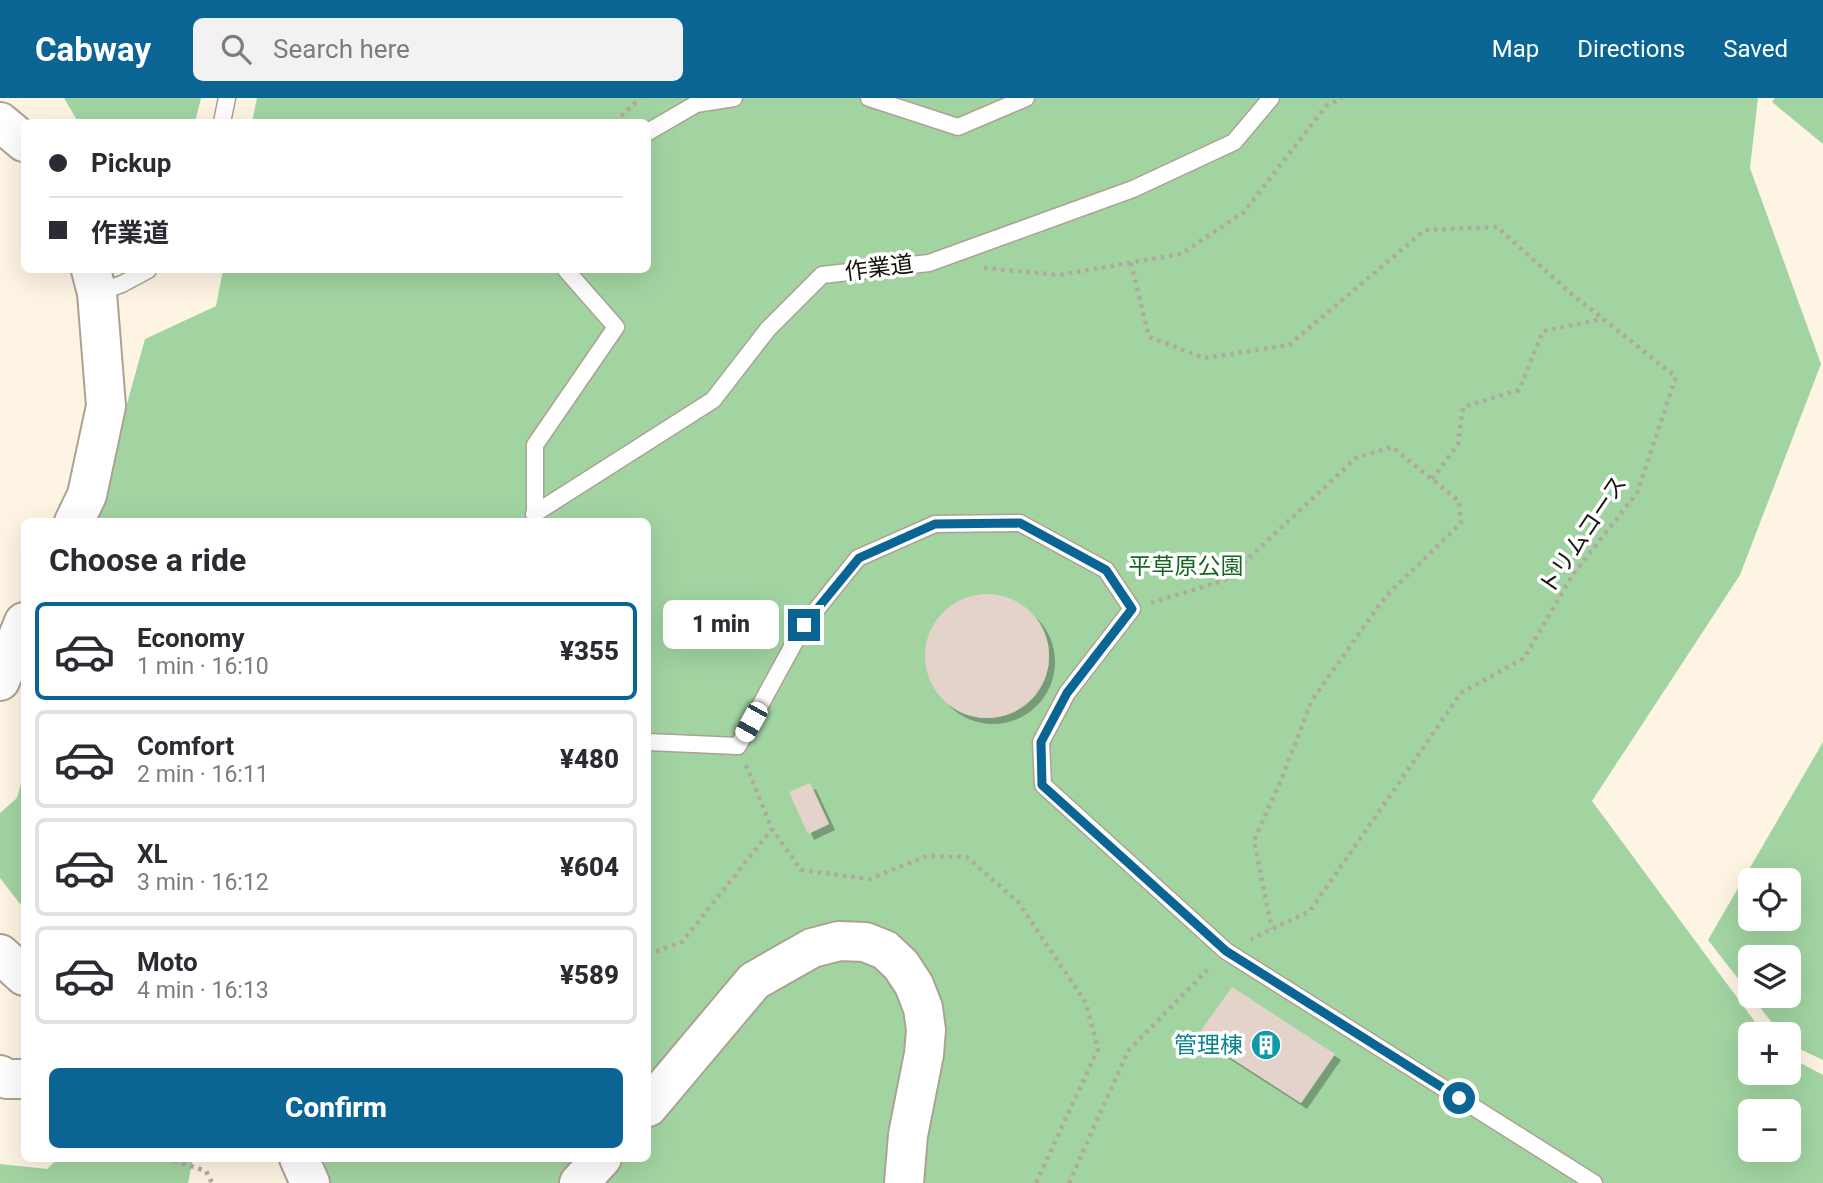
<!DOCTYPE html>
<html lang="en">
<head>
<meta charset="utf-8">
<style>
	body { margin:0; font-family:Roboto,"Noto Sans JP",sans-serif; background:#f2f2f3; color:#2b2b33; height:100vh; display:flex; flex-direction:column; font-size:26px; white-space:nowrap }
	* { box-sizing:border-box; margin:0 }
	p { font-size:23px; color:#7c7c81 }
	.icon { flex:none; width:38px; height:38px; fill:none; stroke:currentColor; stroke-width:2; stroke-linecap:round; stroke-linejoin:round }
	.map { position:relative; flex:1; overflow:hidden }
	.details { position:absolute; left:21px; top:420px; width:630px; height:644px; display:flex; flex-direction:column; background:#fff; border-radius:10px; box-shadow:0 7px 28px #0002 }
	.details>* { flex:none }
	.top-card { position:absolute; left:21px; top:21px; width:630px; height:154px; border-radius:10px; box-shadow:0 7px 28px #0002; display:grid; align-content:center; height:154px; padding:0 28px; background:#fff }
	.controls { position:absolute; left:1738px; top:770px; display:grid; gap:14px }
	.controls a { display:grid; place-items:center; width:63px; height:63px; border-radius:10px; background:#fff; box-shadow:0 7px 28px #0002; font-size:35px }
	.end { position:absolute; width:32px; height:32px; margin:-16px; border:9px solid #0a6494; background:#fff; box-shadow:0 0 0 4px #fff }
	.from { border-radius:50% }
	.bubble { position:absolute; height:49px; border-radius:10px; background:#fff; box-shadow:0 7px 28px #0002; font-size:23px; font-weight:800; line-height:49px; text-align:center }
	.car { position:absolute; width:21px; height:42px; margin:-21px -10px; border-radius:9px; box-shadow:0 0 5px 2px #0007; background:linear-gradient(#fff 24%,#345 0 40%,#fff 0 76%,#345 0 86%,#fff 0) }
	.top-card b { display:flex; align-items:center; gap:24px; height:66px; font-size:26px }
	.top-card b+b { border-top:2px solid #e1e1e2 }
	.top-card i { width:18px; height:18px; background:#2b2b33 }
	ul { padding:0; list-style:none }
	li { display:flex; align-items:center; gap:21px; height:98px; margin:0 14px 10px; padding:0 14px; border:4px solid #e1e1e2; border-radius:10px }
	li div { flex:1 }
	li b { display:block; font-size:26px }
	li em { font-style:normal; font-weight:800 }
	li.current { border-color:#0a6494 }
	li>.icon { width:63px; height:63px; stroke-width:1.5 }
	h2 { padding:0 28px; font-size:32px; line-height:84px }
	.cta { display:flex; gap:14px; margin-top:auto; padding:14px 28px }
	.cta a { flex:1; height:80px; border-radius:10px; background:#0a6494; color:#fff; font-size:28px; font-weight:800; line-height:80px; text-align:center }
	header { display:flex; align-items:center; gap:42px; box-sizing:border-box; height:98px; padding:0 35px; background:#0a6494; color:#fff }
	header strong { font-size:33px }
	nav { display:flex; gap:38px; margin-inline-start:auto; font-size:24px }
	.search { width:490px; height:63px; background:#f2f2f3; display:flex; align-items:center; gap:18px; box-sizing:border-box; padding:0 24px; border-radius:10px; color:#7c7c81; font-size:26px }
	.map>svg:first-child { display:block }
	.green { fill:#a2d4a2; fill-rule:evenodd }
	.building { fill:#e4d3ca; filter:url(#shadow) }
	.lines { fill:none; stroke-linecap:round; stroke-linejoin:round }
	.service-casing { stroke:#aba293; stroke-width:19 }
	.tertiary-casing { stroke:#aba293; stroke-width:42 }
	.path { stroke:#b1a99d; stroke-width:4.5; stroke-dasharray:3.5 5; stroke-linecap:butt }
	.service { stroke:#fff; stroke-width:16 }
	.tertiary { stroke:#fff; stroke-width:38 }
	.route { stroke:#0a6494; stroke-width:9 }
	.labels { text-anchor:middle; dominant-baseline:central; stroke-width:7; stroke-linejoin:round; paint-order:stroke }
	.street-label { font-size:23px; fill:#16130d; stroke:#fff }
	.park-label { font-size:23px; fill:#166521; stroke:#fff }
	.culture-label { font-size:23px; fill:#0d838f; stroke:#fff; text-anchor:end }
</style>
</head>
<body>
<header>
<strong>Cabway</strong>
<div class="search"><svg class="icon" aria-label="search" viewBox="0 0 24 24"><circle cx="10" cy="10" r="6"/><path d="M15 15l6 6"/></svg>Search here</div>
<nav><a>Map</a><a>Directions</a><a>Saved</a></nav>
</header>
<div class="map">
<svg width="1823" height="1085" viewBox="0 0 1823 1085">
	<defs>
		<filter id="shadow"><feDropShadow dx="6" dy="6" stdDeviation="0" flood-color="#0004"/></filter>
	</defs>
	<rect width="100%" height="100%" fill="#fef4e4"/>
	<g class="green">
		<path d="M64,0H201L195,24H78Z"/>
		<path d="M257,0H1758L1750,70L1821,266L1740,477L1592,703L1764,936H1750V975H1788L1789,959L1823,977V1085H310L301,1061L648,1060V424H94L145,241L216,208L223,172H648V24H252ZM1750,1013H1788V1052H1750Z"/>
		<path d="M1775,0H1823V46L1772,4Z"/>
		<path d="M1823,644V962L1789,946L1788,936H1781L1751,898H1788V859H1750V896L1708,842ZM1788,782V821H1750V782Z"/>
		<path d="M24,674V811L0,780V715L17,700Z"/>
		<path d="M59,1060H193V1061L188,1085H0V1066L47,1071Z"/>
	</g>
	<g class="building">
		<circle cx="987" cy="558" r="62"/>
		<path d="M810,685L829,726L808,736L789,694Z"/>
		<path d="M1232,889L1335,956L1301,1005L1197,938Z"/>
	</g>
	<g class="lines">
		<g class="service-casing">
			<g id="service">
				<path d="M869,0L958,29L1026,0"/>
				<path d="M222,24L227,0"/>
				<path d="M648,34L696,6L734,0"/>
				<path d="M97,195L122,186L148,172"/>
				<path d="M534,416L713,302L768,231L822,177L929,165L1133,91L1234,44L1271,0"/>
				<path d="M535,422V347L616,229L566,172"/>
				<path d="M648,644L738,648L804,527L858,460L935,426L1020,425L1106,472L1132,511L1067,595L1041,644L1043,687L1226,853L1594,1085"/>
			</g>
		</g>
		<g class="tertiary-casing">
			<g id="tertiary">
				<path d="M0,24L24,44"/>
				<path d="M74,424L87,397L106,308L97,195L91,172"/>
				<path d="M0,583L24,524"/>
				<path d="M0,856L24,878"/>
				<path d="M0,977L7,981H24"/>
				<path d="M648,1009L754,883L812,850L839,843L865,844L885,852L901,867L914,887L923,910L926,932L924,956L908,1037L904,1085"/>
				<path d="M299,1060L310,1085"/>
				<path d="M579,1085L602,1060"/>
			</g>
		</g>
		<g class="path">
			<path d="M615,24L640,0"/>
			<path d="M1131,165L1149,239L1204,260L1289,247L1425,132L1497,129L1568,193L1676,279L1637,395L1574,475L1524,560L1461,595L1310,813L1251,841"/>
			<path d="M984,170L1059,177L1181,156L1244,114L1326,8L1342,0"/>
			<path d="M1432,381L1458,346L1463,309L1519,292L1543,233L1603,221"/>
			<path d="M1151,505L1225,482L1356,360L1392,349L1459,403L1461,425L1385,499L1312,602L1283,677L1254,743L1272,831"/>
			<path d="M746,667L772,731L801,772L869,781L927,758L967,759L1018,804L1086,905L1098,951L1036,1085"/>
			<path d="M648,856L682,844L772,731"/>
			<path d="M166,1060L206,1073L212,1085"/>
			<path d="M1069,1085L1128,953L1210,869"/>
		</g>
		<use href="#service" class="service"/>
		<use href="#tertiary" class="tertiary"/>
	</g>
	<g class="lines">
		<path class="route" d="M804,527L859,460L935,426L1020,425L1106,472L1132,511L1067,595L1041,644L1042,687L1226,853L1459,1000"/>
	</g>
	<defs>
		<g id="building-disc" transform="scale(1.575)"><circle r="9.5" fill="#0f9aa8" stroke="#fff"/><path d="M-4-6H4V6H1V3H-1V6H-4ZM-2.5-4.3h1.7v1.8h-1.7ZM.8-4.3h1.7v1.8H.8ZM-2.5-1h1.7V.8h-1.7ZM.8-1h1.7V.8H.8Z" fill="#fff"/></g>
	</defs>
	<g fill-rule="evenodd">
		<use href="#building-disc" x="1266" y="947"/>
	</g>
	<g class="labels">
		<g class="street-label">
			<text transform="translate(879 170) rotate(-7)">作業道</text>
			<text transform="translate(1583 437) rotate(-56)">トリムコース</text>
		</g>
		<g class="park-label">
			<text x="1186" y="468">平草原公園</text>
		</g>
		<g class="culture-label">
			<text x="1243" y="947">管理棟</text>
		</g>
	</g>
</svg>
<div class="controls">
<a><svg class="icon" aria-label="locate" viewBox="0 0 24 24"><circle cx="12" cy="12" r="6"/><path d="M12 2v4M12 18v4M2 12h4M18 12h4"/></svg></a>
<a><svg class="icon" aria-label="layers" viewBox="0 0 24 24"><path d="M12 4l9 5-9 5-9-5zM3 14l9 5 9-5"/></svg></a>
<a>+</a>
<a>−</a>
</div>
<i class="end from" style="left:1459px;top:1000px"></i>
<i class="end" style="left:804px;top:527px"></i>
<div class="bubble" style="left:663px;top:502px;width:116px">1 min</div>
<i class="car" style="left:751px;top:624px;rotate:209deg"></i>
<div class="top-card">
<b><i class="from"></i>Pickup</b>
<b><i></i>作業道</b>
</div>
<section class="details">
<h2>Choose a ride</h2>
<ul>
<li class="current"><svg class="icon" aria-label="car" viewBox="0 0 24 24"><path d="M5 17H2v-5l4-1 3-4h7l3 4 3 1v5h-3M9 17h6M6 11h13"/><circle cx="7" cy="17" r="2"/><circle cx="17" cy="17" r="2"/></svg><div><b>Economy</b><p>1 min · 16:10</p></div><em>¥355</em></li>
<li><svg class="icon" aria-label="car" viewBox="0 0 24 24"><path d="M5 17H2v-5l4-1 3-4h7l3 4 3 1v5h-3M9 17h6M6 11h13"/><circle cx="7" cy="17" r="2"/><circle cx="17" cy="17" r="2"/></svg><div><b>Comfort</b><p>2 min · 16:11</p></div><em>¥480</em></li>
<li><svg class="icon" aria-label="car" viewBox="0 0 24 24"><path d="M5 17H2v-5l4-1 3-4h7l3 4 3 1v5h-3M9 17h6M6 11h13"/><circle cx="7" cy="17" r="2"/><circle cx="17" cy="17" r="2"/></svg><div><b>XL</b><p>3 min · 16:12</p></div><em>¥604</em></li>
<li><svg class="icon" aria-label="car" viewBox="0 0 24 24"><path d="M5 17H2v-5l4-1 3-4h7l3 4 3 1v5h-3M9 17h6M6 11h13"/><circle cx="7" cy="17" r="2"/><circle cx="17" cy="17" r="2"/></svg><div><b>Moto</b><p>4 min · 16:13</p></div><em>¥589</em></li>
</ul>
<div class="cta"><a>Confirm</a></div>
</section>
</div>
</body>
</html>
